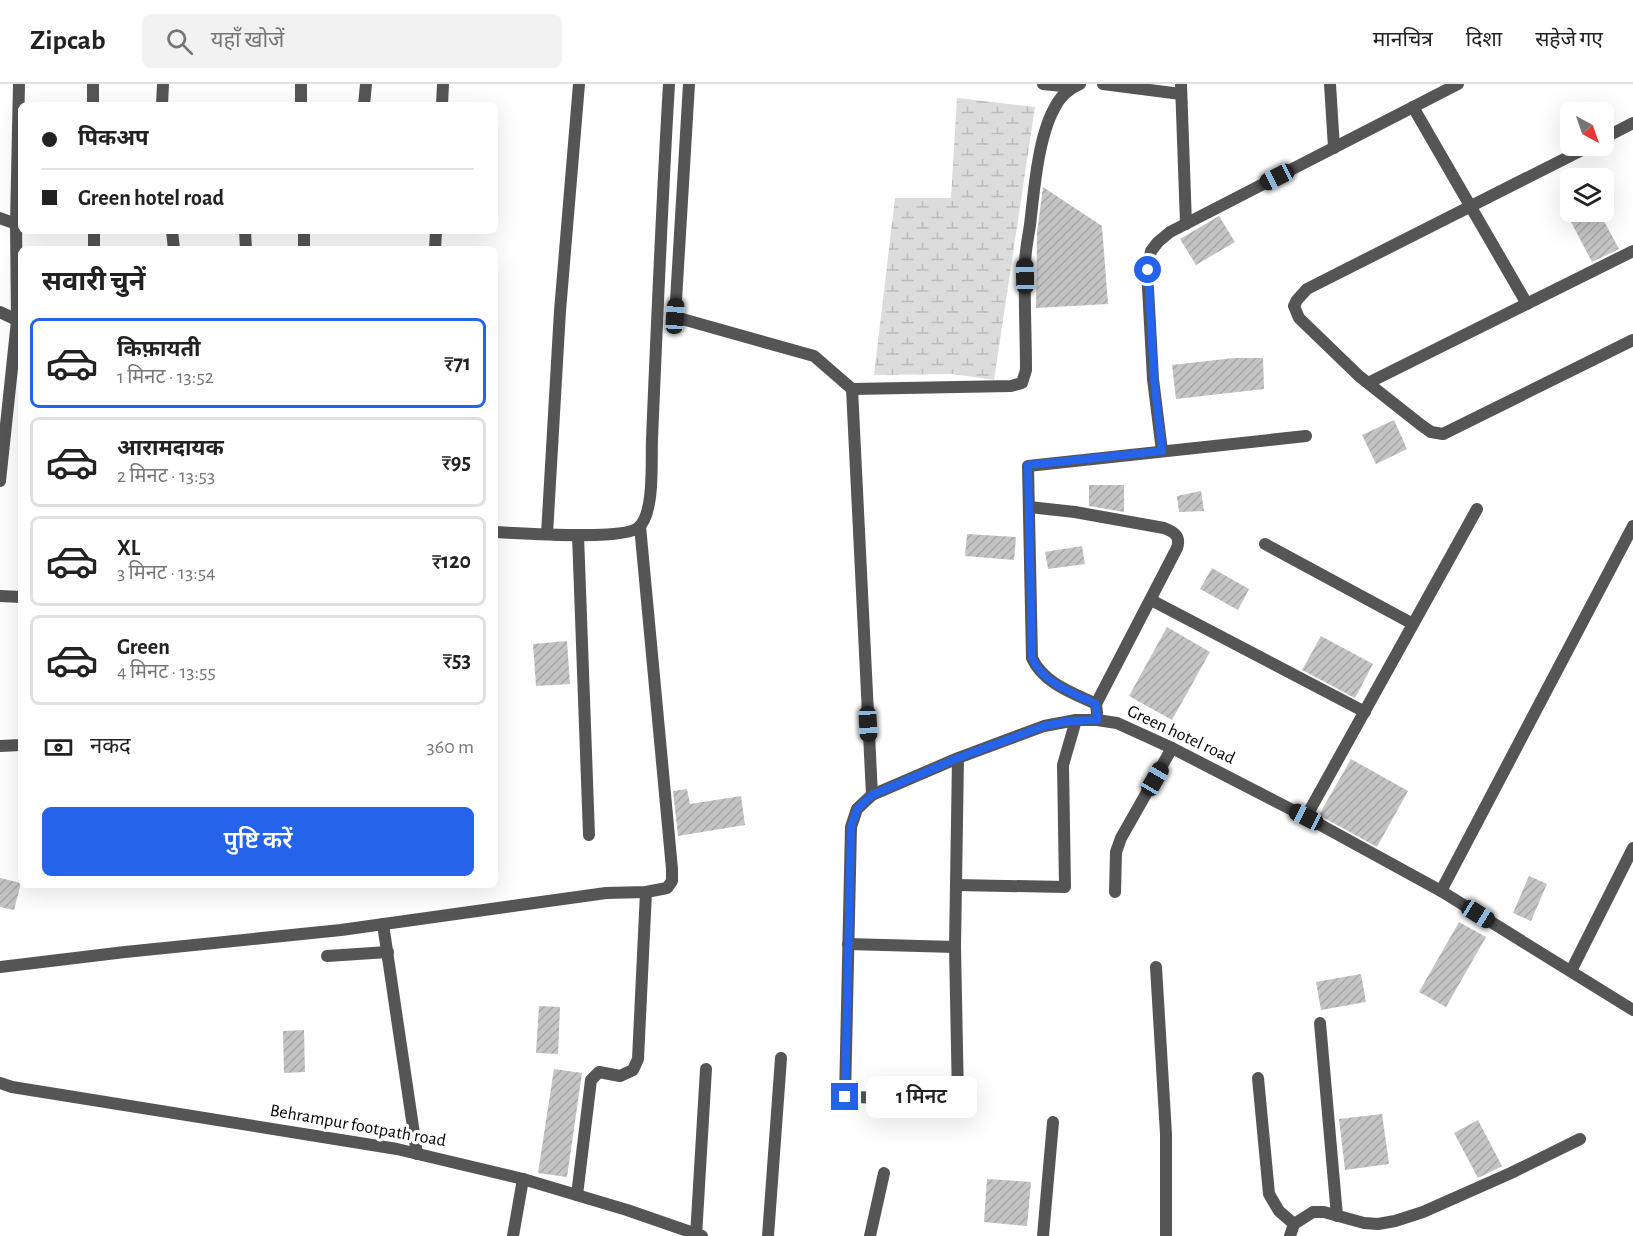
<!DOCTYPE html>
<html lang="hi">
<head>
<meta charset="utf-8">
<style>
	body { margin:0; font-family:"Alegreya Sans","Noto Sans Devanagari",sans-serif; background:#f2f2f2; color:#222; height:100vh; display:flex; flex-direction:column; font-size:22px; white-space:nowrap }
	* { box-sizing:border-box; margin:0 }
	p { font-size:20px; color:#767676 }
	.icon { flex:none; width:33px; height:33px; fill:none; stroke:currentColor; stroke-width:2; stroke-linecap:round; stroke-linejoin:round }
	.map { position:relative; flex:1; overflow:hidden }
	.panel { position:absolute; left:18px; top:162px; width:480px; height:642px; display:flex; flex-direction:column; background:#fff; border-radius:9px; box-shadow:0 6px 24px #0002 }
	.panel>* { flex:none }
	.banner { position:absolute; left:18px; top:18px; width:480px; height:132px; border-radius:9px; box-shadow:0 6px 24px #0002; display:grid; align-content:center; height:132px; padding:0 24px; background:#fff }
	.needle { width:39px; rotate:140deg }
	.controls { position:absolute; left:1560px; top:18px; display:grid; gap:12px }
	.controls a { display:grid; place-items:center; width:54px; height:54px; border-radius:9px; background:#fff; box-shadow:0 6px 24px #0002; font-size:30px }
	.end { position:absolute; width:27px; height:27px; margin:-14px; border:8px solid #2563eb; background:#fff; box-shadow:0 0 0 3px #fff }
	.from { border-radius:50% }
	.bubble { position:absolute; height:42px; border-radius:9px; background:#fff; box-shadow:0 6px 24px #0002; font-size:20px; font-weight:600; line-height:42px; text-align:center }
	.car { position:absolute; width:18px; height:36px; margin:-18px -9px; border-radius:8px; box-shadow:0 0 4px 2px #0007; background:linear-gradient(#222 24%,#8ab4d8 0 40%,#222 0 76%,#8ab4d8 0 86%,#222 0) }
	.banner b { display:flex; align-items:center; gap:21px; height:57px; font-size:22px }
	.banner b+b { border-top:2px solid #e0e0e0 }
	.banner i { width:15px; height:15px; background:#222 }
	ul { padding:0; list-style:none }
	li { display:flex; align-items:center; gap:18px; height:90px; margin:0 12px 9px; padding:0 12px; border:3px solid #e0e0e0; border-radius:9px }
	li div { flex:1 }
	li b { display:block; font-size:22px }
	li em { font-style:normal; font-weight:600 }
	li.selected { border-color:#2563eb }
	li>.icon { width:54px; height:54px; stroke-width:1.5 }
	h2 { padding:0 24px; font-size:27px; line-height:72px }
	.pay { display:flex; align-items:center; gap:15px; height:66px; padding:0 24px; font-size:22px }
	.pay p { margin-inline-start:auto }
	.action { display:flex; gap:12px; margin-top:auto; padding:12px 24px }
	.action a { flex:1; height:69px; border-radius:9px; background:#2563eb; color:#fff; font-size:24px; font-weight:600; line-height:69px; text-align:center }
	header { display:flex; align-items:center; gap:36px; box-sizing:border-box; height:84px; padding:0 30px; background:#fff; border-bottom:2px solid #e0e0e0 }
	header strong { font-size:28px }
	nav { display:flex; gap:33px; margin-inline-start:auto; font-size:21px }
	.search { width:420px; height:54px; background:#f2f2f2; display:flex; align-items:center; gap:15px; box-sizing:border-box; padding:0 21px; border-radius:9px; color:#767676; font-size:22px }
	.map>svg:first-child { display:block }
	.wetland { fill:url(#wetland-marsh) }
	.building { fill:url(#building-hatch) }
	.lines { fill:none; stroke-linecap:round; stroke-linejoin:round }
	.street { stroke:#555; stroke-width:12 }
	.route { stroke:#2563eb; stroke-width:8 }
	.labels { text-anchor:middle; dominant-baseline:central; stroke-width:6; stroke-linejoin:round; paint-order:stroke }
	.street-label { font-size:18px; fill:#000; stroke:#fff }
</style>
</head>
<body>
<header>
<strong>Zipcab</strong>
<div class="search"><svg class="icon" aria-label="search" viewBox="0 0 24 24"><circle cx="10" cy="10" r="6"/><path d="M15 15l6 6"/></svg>यहाँ खोजें</div>
<nav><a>मानचित्र</a><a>दिशा</a><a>सहेजे गए</a></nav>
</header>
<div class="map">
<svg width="1633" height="1152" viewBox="0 0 1633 1152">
	<defs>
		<pattern id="wetland-marsh" width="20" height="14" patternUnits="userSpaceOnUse" patternTransform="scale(1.5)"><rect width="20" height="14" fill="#dcdcdc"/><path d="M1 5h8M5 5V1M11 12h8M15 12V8" fill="none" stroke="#bbb"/></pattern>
		<pattern id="building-hatch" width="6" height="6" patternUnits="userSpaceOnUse" patternTransform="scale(1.5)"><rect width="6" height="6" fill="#c4c4c4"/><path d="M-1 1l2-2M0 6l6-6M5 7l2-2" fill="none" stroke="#a7a7a7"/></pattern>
	</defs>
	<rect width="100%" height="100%" fill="#fff"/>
	<path class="wetland" d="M957,14L1035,23L994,296L952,290L874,291L895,114H951Z"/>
	<g class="building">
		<path d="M1043,103L1102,142L1108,220L1036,224L1037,149Z"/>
		<path d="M1592,128H1599L1619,165L1592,178L1571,138Z"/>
		<path d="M1219,132L1235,158L1196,181L1180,155Z"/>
		<path d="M1234,274H1263L1264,305L1176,315L1172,281Z"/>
		<path d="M1394,336L1407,365L1376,380L1362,351Z"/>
		<path d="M1089,401H1124V428L1089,422Z"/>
		<path d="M1201,407L1204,427L1179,428L1177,412Z"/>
		<path d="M967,450L1016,453L1014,476L965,472Z"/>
		<path d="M1082,462L1085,480L1048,485L1045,468Z"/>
		<path d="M1212,484L1249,505L1238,526L1200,505Z"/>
		<path d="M1167,543L1210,568L1172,636L1129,612Z"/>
		<path d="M1321,552L1373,580L1355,614L1302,586Z"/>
		<path d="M567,557L570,600L536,602L533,560Z"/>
		<path d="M1351,675L1408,707L1377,763L1319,731Z"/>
		<path d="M687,705L690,720L741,712L745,741L678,752L673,707Z"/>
		<path d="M1529,792L1547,800L1531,837L1513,829Z"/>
		<path d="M0,794L21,799L14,826L0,823Z"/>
		<path d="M1459,838L1486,853L1446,923L1419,908Z"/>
		<path d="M1361,890L1366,918L1321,926L1316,898Z"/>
		<path d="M539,922L560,923L558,970L536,969Z"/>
		<path d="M304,946L305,988L284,989L283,947Z"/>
		<path d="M554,985L582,989L567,1093L538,1089Z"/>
		<path d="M1382,1030L1389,1080L1345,1086L1339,1035Z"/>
		<path d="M1478,1036L1502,1082L1478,1094L1454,1049Z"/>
		<path d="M987,1095L1031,1098L1027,1142L984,1138Z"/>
	</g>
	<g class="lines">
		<g class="street">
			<path d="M301,0V21"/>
			<path d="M689,0L675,233L814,272L852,305L1011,302L1022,299L1026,286C1026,252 1024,216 1025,181C1025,168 1028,154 1030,141C1034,107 1038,54 1054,25C1059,14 1068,5 1080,0"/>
			<path d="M1043,0L1072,3"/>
			<path d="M1103,0L1181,10"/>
			<path d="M1181,0L1186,140"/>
			<path d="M1330,0L1334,64"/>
			<path d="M93,21V0"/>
			<path d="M162,21L163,0"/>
			<path d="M364,21L366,0"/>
			<path d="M442,21L443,0"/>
			<path d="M1413,23L1527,220"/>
			<path d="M1604,54L1633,39"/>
			<path d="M1590,62L1307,205L1297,216L1294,222L1299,234L1359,292L1421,341L1431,348L1443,350L1633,256"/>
			<path d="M0,134L16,140"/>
			<path d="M94,147V165"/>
			<path d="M172,147L174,165"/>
			<path d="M245,147L246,165"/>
			<path d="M304,147V165"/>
			<path d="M435,165L436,147"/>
			<path d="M0,228L21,238"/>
			<path d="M1368,299L1633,167"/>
			<path d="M852,305L872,711"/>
			<path d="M1162,367L1153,295L1147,186L1151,167L1158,158L1170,148L1458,0"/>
			<path d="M0,397L17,237L16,140L19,0"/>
			<path d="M1029,423L1075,428L1164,444C1174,448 1181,452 1177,464L1096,620L1097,629"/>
			<path d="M495,448C519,449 625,457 639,443C655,428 651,376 652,355C657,236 662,118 669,0"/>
			<path d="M547,450L560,227L579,0"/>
			<path d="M578,451L589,751"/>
			<path d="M1265,460L1413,540"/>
			<path d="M0,512L21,513"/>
			<path d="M1151,516L1365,628"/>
			<path d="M1096,620C1073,609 1043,599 1032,574L1028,382L1306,352"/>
			<path d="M0,662L21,661"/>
			<path d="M958,674L955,863L958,1015L845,1013L851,743L857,725L872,711L958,674L1044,642L1076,636H1097L1117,639L1172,664L1306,733L1441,807L1633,926"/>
			<path d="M1306,733L1477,425"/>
			<path d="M956,801L1065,803L1063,681L1076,636"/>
			<path d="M1441,807L1633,442"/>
			<path d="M1115,808L1116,768L1121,754L1172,664"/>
			<path d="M383,840L417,1070"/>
			<path d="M848,860L955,863"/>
			<path d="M327,872L388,868"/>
			<path d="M0,883L125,868L341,846L606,809L646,808L667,804L672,797V785L640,442"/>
			<path d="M1156,883L1166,1050V1152"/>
			<path d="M1571,887L1633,764"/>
			<path d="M1320,939L1337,1132"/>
			<path d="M1258,994L1269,1110L1279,1127L1294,1140"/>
			<path d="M0,999L12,1003L397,1065L523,1095L627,1126L702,1152"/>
			<path d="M577,1111L591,996L599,988L620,992L633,986L638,975L646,808"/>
			<path d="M513,1152L523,1095"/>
			<path d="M696,1152L706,985"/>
			<path d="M768,1152L781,974"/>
			<path d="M870,1152L884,1089"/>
			<path d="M1043,1152L1053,1038"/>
			<path d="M1290,1152L1294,1140L1313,1128H1324L1364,1139L1378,1140L1395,1137L1423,1128L1511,1089L1580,1055"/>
		</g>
	</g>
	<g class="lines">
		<path class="route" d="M845,1013L851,743L857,725L872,711L958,674L1044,642L1070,637L1097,636L1096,620C1073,609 1043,599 1032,574L1028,381L1162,367L1154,295L1148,186"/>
	</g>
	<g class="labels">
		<g class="street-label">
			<text transform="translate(1181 651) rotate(25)">Green hotel road</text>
			<text transform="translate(358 1042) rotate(10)">Behrampur footpath road</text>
		</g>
	</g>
</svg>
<div class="controls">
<a><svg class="needle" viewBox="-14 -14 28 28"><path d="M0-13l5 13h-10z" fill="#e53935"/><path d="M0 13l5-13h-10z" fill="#767676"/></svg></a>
<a><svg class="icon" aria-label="layers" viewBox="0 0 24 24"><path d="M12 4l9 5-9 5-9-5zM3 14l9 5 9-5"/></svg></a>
</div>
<i class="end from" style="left:1148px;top:186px"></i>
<i class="end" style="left:845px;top:1013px"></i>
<div class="bubble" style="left:866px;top:992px;width:111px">1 मिनट</div>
<i class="car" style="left:1277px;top:93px;rotate:243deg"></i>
<i class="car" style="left:1025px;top:192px;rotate:359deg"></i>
<i class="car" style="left:675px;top:232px;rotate:4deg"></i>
<i class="car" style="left:868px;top:640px;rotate:177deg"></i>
<i class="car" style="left:1155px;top:695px;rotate:30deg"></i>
<i class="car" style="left:1306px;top:733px;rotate:297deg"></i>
<i class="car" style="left:1478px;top:830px;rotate:122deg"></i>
<div class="banner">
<b><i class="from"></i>पिकअप</b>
<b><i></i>Green hotel road</b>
</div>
<section class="panel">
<h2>सवारी चुनें</h2>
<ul>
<li class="selected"><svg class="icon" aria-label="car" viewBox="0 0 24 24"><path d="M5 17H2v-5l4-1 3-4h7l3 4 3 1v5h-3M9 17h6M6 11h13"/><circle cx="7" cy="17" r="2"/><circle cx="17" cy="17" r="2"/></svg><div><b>किफ़ायती</b><p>1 मिनट · 13:52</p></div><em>₹71</em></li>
<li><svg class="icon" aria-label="car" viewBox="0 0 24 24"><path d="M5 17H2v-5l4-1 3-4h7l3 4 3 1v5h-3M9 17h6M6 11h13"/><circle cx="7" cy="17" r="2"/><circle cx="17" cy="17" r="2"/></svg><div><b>आरामदायक</b><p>2 मिनट · 13:53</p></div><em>₹95</em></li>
<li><svg class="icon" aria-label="car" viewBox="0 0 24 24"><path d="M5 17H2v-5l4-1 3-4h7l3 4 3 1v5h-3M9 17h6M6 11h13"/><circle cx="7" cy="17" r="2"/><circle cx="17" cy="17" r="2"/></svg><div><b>XL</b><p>3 मिनट · 13:54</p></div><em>₹120</em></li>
<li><svg class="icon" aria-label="car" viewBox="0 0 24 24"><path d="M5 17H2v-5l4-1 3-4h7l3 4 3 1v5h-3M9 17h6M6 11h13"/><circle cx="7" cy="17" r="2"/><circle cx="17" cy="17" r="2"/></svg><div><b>Green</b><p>4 मिनट · 13:55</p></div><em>₹53</em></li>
</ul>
<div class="pay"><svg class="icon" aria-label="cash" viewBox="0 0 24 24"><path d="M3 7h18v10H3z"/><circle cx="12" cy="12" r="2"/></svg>नकद<p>360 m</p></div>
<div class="action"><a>पुष्टि करें</a></div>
</section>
</div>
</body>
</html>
